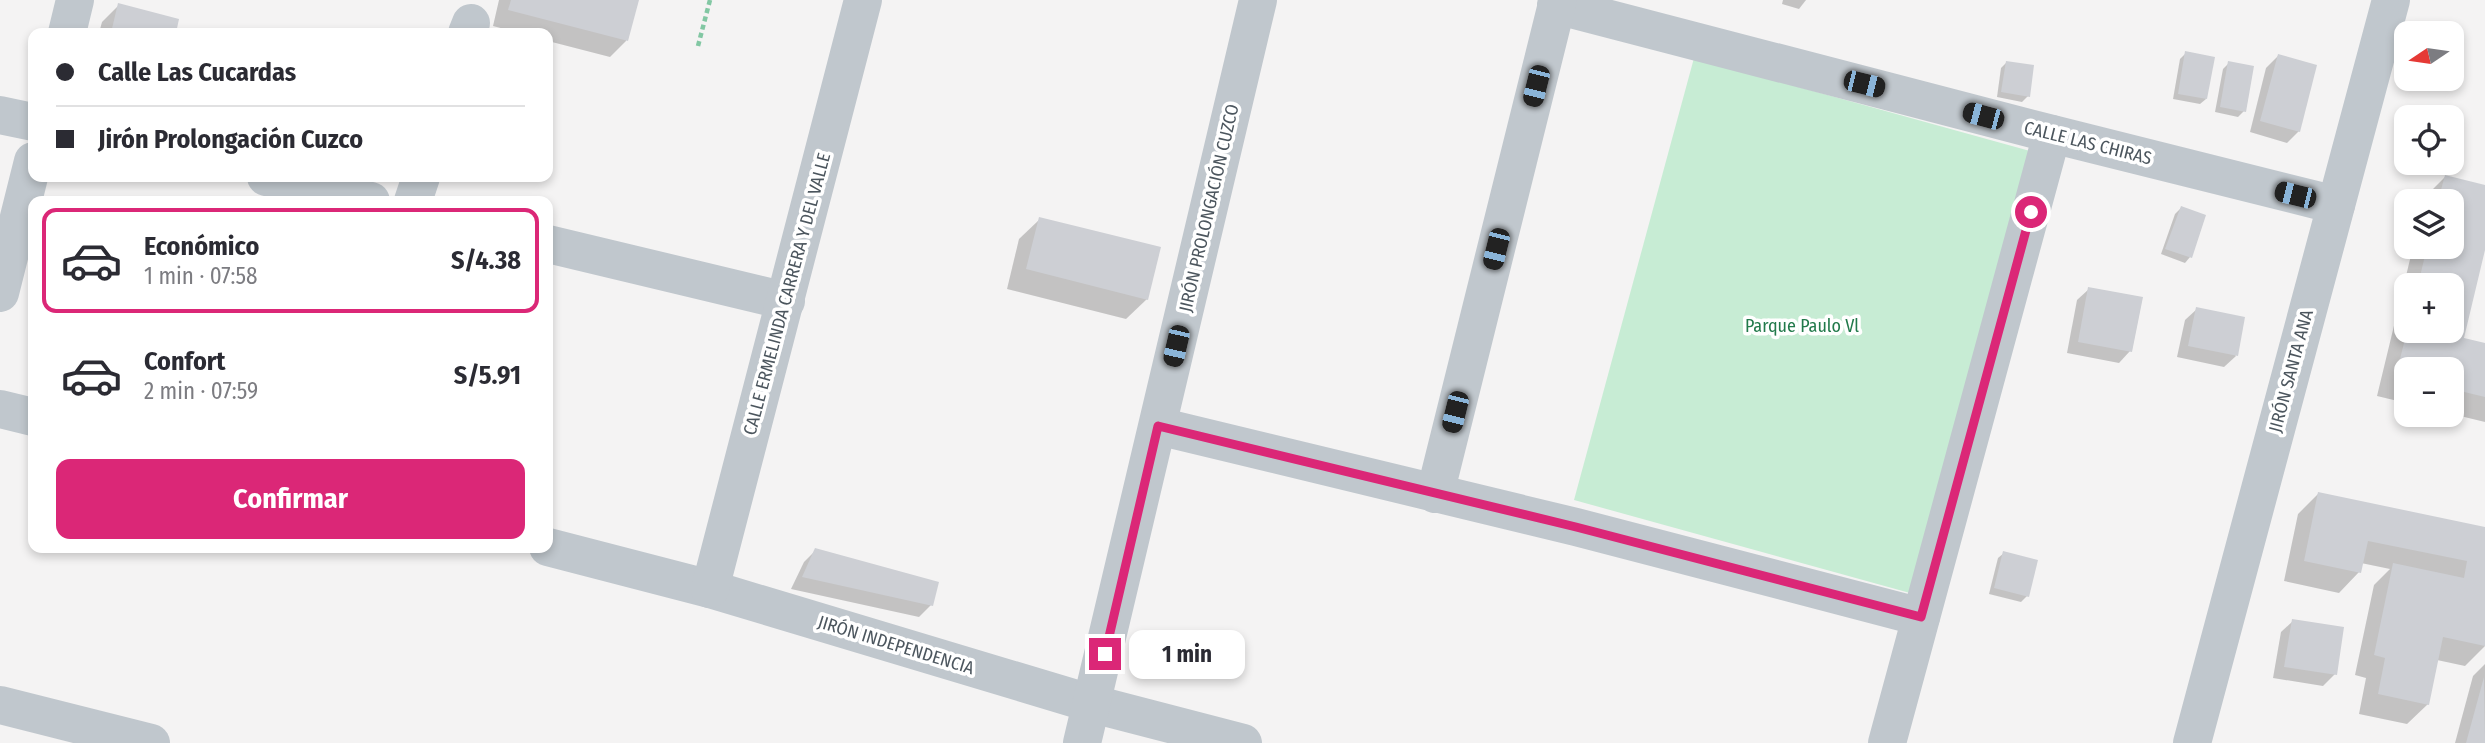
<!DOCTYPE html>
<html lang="es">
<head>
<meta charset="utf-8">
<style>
	body { margin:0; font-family:"Fira Sans Condensed",sans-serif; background:#f7f7f7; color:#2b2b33; height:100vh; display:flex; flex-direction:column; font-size:26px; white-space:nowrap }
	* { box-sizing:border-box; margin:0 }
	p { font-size:23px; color:#7c7c81 }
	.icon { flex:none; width:38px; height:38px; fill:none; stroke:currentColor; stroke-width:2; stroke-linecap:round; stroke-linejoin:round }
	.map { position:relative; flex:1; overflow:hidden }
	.side { position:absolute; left:28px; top:196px; width:525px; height:357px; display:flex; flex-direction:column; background:#fff; border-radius:14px; box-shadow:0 4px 10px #0003 }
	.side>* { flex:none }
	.banner { position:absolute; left:28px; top:28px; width:525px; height:154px; border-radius:14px; box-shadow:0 4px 10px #0003; display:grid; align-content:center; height:154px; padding:0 28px; background:#fff }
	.needle { width:46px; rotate:257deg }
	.fabs { position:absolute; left:2394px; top:21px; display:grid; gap:14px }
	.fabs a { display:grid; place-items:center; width:70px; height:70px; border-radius:14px; background:#fff; box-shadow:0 4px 10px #0003; font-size:35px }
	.end { position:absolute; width:32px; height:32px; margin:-16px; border:9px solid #db2777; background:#fff; box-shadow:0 0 0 4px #fff }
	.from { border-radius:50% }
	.bubble { position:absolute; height:49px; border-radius:14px; background:#fff; box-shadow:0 4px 10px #0003; font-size:23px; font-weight:700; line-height:49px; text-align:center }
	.car { position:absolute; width:21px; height:42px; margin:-21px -10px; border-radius:9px; box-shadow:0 0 5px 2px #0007; background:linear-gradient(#222 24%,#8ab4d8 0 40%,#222 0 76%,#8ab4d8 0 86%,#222 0) }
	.banner b { display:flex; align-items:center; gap:24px; height:66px; font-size:26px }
	.banner b+b { border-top:2px solid #e1e1e2 }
	.banner i { width:18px; height:18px; background:#2b2b33 }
	ul { padding:12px 0 0; list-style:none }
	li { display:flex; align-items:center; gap:21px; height:105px; margin:0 14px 10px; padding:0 14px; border:4px solid transparent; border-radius:14px }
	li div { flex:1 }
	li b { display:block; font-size:26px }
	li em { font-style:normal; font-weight:700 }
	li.active { border-color:#db2777 }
	li>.icon { width:63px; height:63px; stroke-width:1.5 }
	.cta { display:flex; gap:14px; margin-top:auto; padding:14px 28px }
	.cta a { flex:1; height:80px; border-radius:14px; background:#db2777; color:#fff; font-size:28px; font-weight:700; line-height:80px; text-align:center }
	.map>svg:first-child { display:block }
	.green { fill:#c7ecd4 }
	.shadow { fill:#0003; fill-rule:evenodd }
	.building { fill:#cdcfd4 }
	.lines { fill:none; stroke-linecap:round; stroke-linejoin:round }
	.path { stroke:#82c7a3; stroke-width:4.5; stroke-dasharray:5 3.5; stroke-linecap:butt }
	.minor { stroke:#c0c7cd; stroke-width:38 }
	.tertiary { stroke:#c0c7cd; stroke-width:38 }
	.route { stroke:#db2777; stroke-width:9 }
	.labels { text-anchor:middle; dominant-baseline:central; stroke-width:7; stroke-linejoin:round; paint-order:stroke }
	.street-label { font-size:18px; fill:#4c565e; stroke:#fff }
	.park-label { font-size:18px; fill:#227a4b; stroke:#fff }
</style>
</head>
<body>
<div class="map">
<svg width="2485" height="743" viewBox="0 0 2485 743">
	<rect width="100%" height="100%" fill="#f4f3f3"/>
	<path class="green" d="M1694,58L2030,151L1910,593L1574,500Z"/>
	<g class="shadow">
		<path d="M499,0H637L626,41L610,57L548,41V33H519L493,26Z"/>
		<path d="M1783,0H1806L1799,9L1782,4Z"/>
		<path d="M119,5L177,21L174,33H99L102,22Z"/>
		<path d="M2186,53L2206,99L2200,104L2173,99L2180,59Z"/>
		<path d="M2278,56L2299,131L2287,143L2250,132L2266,68Z"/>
		<path d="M2007,62L2028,96L2022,102L1997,97L2001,68Z"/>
		<path d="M2229,63L2244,111L2238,117L2215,112L2223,69Z"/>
		<path d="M2445,177L2485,187V243L2462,340L2485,345V422L2452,414V369H2406V403L2377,396L2413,247H2452V201H2424L2425,197ZM2406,285H2452V331H2406Z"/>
		<path d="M2181,208L2190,257L2185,263L2161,254L2175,214Z"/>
		<path d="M1040,219L1147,299L1126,319L1007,289L1019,239Z"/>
		<path d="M2089,289L2130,351L2119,363L2067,353L2077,300Z"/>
		<path d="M2197,309L2236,356L2224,367L2177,357L2185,320Z"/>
		<path d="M2318,494L2485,529V646L2465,666L2437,660L2428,704L2407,724L2359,714L2366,678L2355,675L2374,585L2390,569L2361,563L2359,572L2339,593L2284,581L2298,514Z"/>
		<path d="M816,550L931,605L919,617L791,589L804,562Z"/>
		<path d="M2004,553L2027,596L2021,602L1989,594L1998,558Z"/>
		<path d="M2293,621L2335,674L2323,686L2273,678L2281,632Z"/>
		<path d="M2485,664V743H2455L2473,676Z"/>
	</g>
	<g class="building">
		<path d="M511,0H639L628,41L508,10Z"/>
		<path d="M118,3L179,19L176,33H111Z"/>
		<path d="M2185,51L2215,57L2207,99L2178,94Z"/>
		<path d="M2278,54L2317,65L2300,132L2260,121Z"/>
		<path d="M2006,61L2034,65L2030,97L2001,92Z"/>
		<path d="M2228,61L2254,66L2246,112L2220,107Z"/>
		<path d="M2445,175L2485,185V250L2464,338L2485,343V397L2452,389V369H2406V378L2396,375L2407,331H2452V285H2418L2427,247H2452V201H2438Z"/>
		<path d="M2181,206L2206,215L2192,258L2165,249Z"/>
		<path d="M1039,217L1161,247L1148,300L1026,269Z"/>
		<path d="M2088,287L2143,297L2132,352L2078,342Z"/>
		<path d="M2196,307L2245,317L2238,356L2188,346Z"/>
		<path d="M2318,492L2485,527V646L2443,637L2429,705L2378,694L2385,658L2374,655L2393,563L2464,578L2467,561L2368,541L2361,573L2304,561Z"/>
		<path d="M815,548L939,582L933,606L802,577Z"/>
		<path d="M2003,551L2038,560L2029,597L1994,588Z"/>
		<path d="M2292,619L2344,627L2337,675L2284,667Z"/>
		<path d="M2484,677L2485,743H2466Z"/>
	</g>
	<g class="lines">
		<path class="path" d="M698,46L710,0"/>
		<g class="minor">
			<path d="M1556,5L2052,134L2336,205"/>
			<path d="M467,33L471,23"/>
			<path d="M0,115L33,122"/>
			<path d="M266,177L371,201"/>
			<path d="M413,201L421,177"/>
			<path d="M548,244L786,301"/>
			<path d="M0,409L33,417"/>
			<path d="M1158,426L1576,527L1921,617"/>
			<path d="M1435,494L1558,0"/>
			<path d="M548,547L710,589L1093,704L1243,743"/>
			<path d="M710,589L863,0"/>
			<path d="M0,705L151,743"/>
			<path d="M1887,743L2052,134"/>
			<path d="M2192,743L2391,0"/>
		</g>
		<g class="tertiary">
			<path d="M67,33L75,0"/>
			<path d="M0,293L33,161"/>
			<path d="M1082,743L1258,0"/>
		</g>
	</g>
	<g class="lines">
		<path class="route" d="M1105,654L1158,426L1576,527L1921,617L2031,212"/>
	</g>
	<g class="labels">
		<g class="street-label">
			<text transform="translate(2088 143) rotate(14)">CALLE LAS CHIRAS</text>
			<text transform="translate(1209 208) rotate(-77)">JIRÓN PROLONGACIÓN CUZCO</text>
			<text transform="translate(787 294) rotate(-75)">CALLE ERMELINDA CARRERA Y DEL VALLE</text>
			<text transform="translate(2291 371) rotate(-75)">JIRÓN SANTA ANA</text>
			<text transform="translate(896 645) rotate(17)">JIRÓN INDEPENDENCIA</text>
		</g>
		<g class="park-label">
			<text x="1802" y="326">Parque Paulo Vl</text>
		</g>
	</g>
</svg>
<div class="fabs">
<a><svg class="needle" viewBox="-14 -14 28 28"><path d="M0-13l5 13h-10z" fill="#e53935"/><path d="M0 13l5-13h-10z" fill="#7c7c81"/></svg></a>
<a><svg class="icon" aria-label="locate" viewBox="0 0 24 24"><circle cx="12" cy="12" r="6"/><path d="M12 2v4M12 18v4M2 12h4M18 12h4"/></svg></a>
<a><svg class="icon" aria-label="layers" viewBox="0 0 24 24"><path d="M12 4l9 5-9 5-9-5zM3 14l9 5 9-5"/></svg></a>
<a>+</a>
<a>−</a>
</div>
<i class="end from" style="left:2031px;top:212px"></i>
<i class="end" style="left:1105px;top:654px"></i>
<div class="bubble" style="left:1129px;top:630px;width:116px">1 min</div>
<i class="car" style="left:1864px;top:84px;rotate:104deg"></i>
<i class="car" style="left:1536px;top:86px;rotate:194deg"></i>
<i class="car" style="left:1983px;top:116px;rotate:285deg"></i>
<i class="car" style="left:2295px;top:195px;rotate:284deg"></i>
<i class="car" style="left:1496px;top:249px;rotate:194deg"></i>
<i class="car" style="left:1176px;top:346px;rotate:193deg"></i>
<i class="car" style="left:1455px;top:412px;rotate:194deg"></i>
<div class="banner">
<b><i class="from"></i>Calle Las Cucardas</b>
<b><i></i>Jirón Prolongación Cuzco</b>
</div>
<section class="side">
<ul>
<li class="active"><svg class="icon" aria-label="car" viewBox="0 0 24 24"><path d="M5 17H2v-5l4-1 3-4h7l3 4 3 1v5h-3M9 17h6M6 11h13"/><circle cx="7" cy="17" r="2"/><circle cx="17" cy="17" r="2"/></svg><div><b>Económico</b><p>1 min · 07:58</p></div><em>S/4.38</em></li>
<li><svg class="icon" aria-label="car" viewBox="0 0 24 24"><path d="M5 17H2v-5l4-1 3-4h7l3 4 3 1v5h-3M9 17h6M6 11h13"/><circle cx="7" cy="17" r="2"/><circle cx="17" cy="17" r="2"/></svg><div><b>Confort</b><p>2 min · 07:59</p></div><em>S/5.91</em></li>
</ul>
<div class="cta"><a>Confirmar</a></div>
</section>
</div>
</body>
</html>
